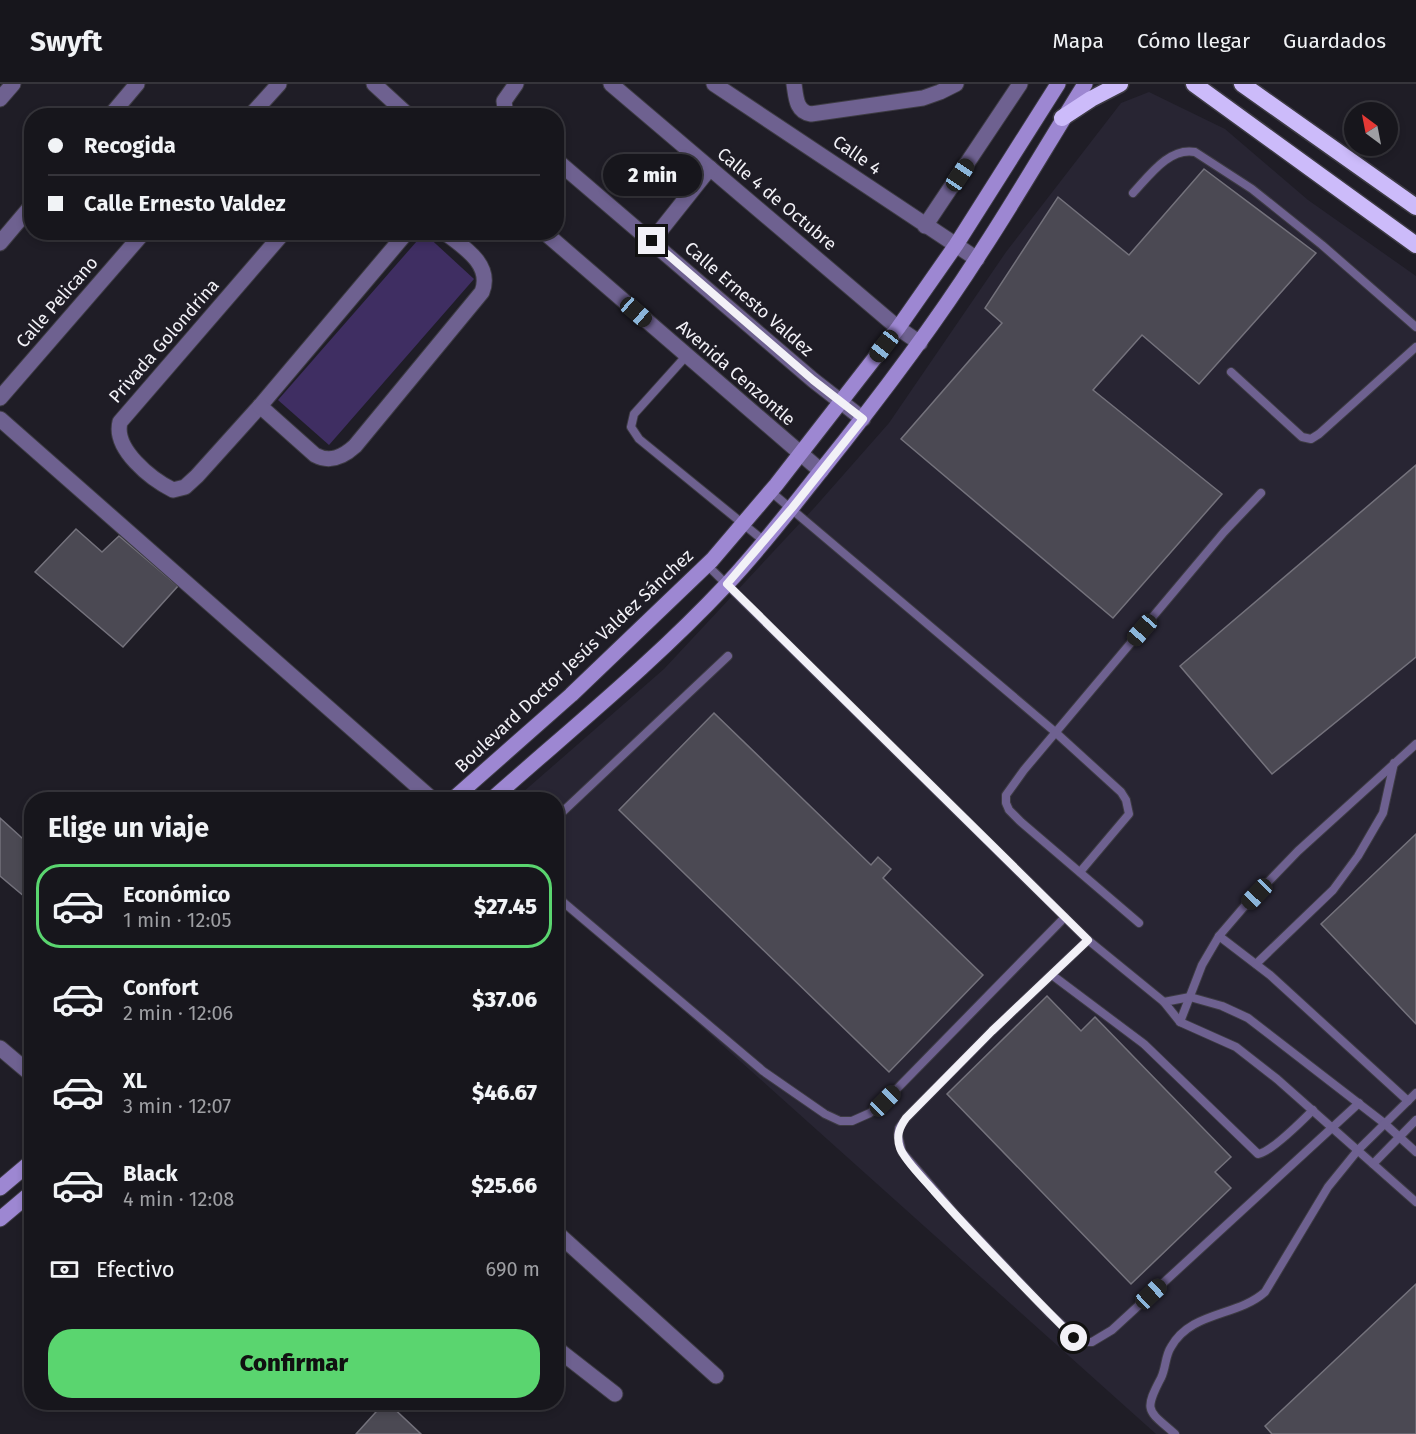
<!DOCTYPE html>
<html lang="es">
<head>
<meta charset="utf-8">
<style>
	body { margin:0; font-family:"Fira Sans",sans-serif; background:#201f25; color:#f1f3f6; height:100vh; display:flex; flex-direction:column; font-size:22px; white-space:nowrap }
	* { box-sizing:border-box; margin:0 }
	p { font-size:20px; color:#9e9fa3 }
	.icon { flex:none; width:33px; height:33px; fill:none; stroke:currentColor; stroke-width:2; stroke-linecap:round; stroke-linejoin:round }
	.map { position:relative; flex:1; overflow:hidden }
	.drawer { position:absolute; left:24px; top:708px; width:540px; height:618px; display:flex; flex-direction:column; background:#17161c; border-radius:24px; box-shadow:0 3px 9px #0003,0 0 0 2px #36353b }
	.drawer>* { flex:none }
	.guide { position:absolute; left:24px; top:24px; width:540px; height:132px; border-radius:24px; box-shadow:0 3px 9px #0003,0 0 0 2px #36353b; display:grid; align-content:center; height:132px; padding:0 24px; background:#17161c }
	.needle { width:39px; rotate:328deg }
	.controls { position:absolute; left:1344px; top:18px; display:grid; gap:12px }
	.controls a { display:grid; place-items:center; width:54px; height:54px; border-radius:50%; background:#17161c; box-shadow:0 3px 9px #0003,0 0 0 2px #36353b; font-size:30px }
	.end { position:absolute; width:27px; height:27px; margin:-14px; border:8px solid #f2f1f7; background:#111; box-shadow:0 0 0 3px #111 }
	.from { border-radius:50% }
	.bubble { position:absolute; height:42px; border-radius:21px; background:#17161c; box-shadow:0 3px 9px #0003,0 0 0 2px #36353b; font-size:20px; font-weight:800; line-height:42px; text-align:center }
	.car { position:absolute; width:18px; height:36px; margin:-18px -9px; border-radius:8px; box-shadow:0 0 4px 2px #0007; background:linear-gradient(#222 24%,#8ab4d8 0 40%,#222 0 76%,#8ab4d8 0 86%,#222 0) }
	.guide b { display:flex; align-items:center; gap:21px; height:57px; font-size:22px }
	.guide b+b { border-top:2px solid #36353b }
	.guide i { width:15px; height:15px; background:#f1f3f6 }
	ul { padding:0; list-style:none }
	li { display:flex; align-items:center; gap:18px; height:84px; margin:0 12px 9px; padding:0 12px; border:3px solid transparent; border-radius:24px }
	li div { flex:1 }
	li b { display:block; font-size:22px }
	li em { font-style:normal; font-weight:800 }
	li.active { border-color:#5ad56f }
	li>.icon { width:54px; height:54px; stroke-width:1.5 }
	h2 { padding:0 24px; font-size:27px; line-height:72px }
	.pay { display:flex; align-items:center; gap:15px; height:66px; padding:0 24px; font-size:22px }
	.pay p { margin-inline-start:auto }
	.cta { display:flex; gap:12px; margin-top:auto; padding:12px 24px }
	.cta a { flex:1; height:69px; border-radius:24px; background:#5ad56f; color:#111; font-size:24px; font-weight:800; line-height:69px; text-align:center }
	header { display:flex; align-items:center; gap:36px; box-sizing:border-box; height:84px; padding:0 30px; background:#17161c; border-bottom:2px solid #36353b }
	header strong { font-size:28px }
	nav { display:flex; gap:33px; margin-inline-start:auto; font-size:21px }
	.map>svg:first-child { display:block }
	.built { fill:#282533 }
	.green { fill:#3f2e62 }
	.building { fill:#4b4953; stroke:#74727c; stroke-width:1.5 }
	.lines { fill:none; stroke-linecap:round; stroke-linejoin:round }
	.service-casing { stroke:#3d3b43; stroke-width:10 }
	.minor-casing { stroke:#3d3b43; stroke-width:17 }
	.secondary-casing { stroke:#3d3b43; stroke-width:17 }
	.trunk-casing { stroke:#3d3b43; stroke-width:19 }
	.service { stroke:#6e6190; stroke-width:8 }
	.minor { stroke:#6e6190; stroke-width:15 }
	.secondary { stroke:#9d87d2; stroke-width:15 }
	.trunk { stroke:#ccbbfa; stroke-width:16 }
	.route { stroke:#f2f1f7; stroke-width:8 }
	.labels { text-anchor:middle; dominant-baseline:central; stroke-width:5; stroke-linejoin:round; paint-order:stroke }
	.street-label { font-size:18px; fill:#f2f1f7; stroke:#1f1d26 }
</style>
</head>
<body>
<header>
<strong>Swyft</strong>
<nav><a>Mapa</a><a>Cómo llegar</a><a>Guardados</a></nav>
</header>
<div class="map">
<svg width="1416" height="1350" viewBox="0 0 1416 1350">
	<rect width="100%" height="100%" fill="#1f1d26"/>
	<path class="built" d="M1149,8L1225,45L1308,116L1416,192V1350H1156L557,813L556,716H514L664,585L815,423L889,339L1006,168L1121,19Z"/>
	<path class="green" d="M424,149L474,195L329,361L278,316Z"/>
	<g class="building">
		<path d="M1204,85L1316,169L1199,300L1142,251L1093,306L1222,410L1113,534L901,355L1002,239L985,224L1058,113L1129,171Z"/>
		<path d="M1416,381V573L1272,690L1180,582Z"/>
		<path d="M76,445L102,468L119,452L178,502L123,563L35,488Z"/>
		<path d="M714,629L871,781L878,773L891,785L883,794L983,891L889,988L619,726Z"/>
		<path d="M0,734L32,763V819L0,792Z"/>
		<path d="M1416,750V940L1321,840Z"/>
		<path d="M1047,912L1081,947L1095,933L1231,1073L1215,1088L1231,1104L1131,1200L947,1010Z"/>
		<path d="M1416,1200V1350H1272L1265,1342Z"/>
		<path d="M385,1318H387L421,1350H356Z"/>
	</g>
	<g class="lines">
		<g class="service-casing">
			<g id="service">
				<path d="M1133,109C1149,92 1169,63 1195,68L1252,105L1322,161L1416,243"/>
				<path d="M687,271L634,330L631,343L639,355L764,457"/>
				<path d="M1231,288L1302,353L1311,355L1319,350L1416,263"/>
				<path d="M770,407L1054,647L1121,708L1126,716L1129,730L1080,788"/>
				<path d="M707,481L1088,856L1164,918"/>
				<path d="M556,734L728,572"/>
				<path d="M556,812L763,987L825,1030L840,1037H852L870,1029L885,1017L1065,833"/>
				<path d="M1139,839L1021,738L1009,726L1006,719V711L1024,686L1224,448L1261,409"/>
				<path d="M1219,852L1270,891L1408,1017"/>
				<path d="M1088,856L992,947L906,1034L899,1044L898,1051L902,1068L956,1131L1050,1230L1081,1258H1092L1112,1246L1359,1019"/>
				<path d="M1256,880L1333,806L1358,772L1383,729L1394,679"/>
				<path d="M1052,891L1144,960L1258,1070C1270,1069 1302,1037 1313,1026"/>
				<path d="M1180,938L1202,881L1219,852L1243,824L1298,767L1416,660"/>
				<path d="M1416,1068L1384,1039L1248,934L1222,922L1190,913L1164,918L1180,938L1236,963L1277,995L1416,1118"/>
				<path d="M1373,1080L1416,1036"/>
				<path d="M1175,1350C1148,1326 1143,1328 1161,1294C1166,1284 1165,1272 1171,1263C1191,1227 1237,1233 1265,1208L1328,1103L1358,1066L1416,1009"/>
			</g>
		</g>
		<g class="minor-casing">
			<g id="minor">
				<path d="M374,0L409,32"/>
				<path d="M611,0L898,244L920,259"/>
				<path d="M714,0L977,175"/>
				<path d="M794,0C796,13 796,28 811,30L923,14L940,8L956,0"/>
				<path d="M0,15L13,0"/>
				<path d="M110,32L137,0"/>
				<path d="M250,32L279,0"/>
				<path d="M506,32L504,17L516,0"/>
				<path d="M556,76L813,296L863,335"/>
				<path d="M925,142L1020,0"/>
				<path d="M284,148L120,338C113,365 151,395 173,406L185,403L197,392L260,322L407,148"/>
				<path d="M544,148L821,387"/>
				<path d="M652,157L710,84"/>
				<path d="M0,159L32,121"/>
				<path d="M0,314L144,148"/>
				<path d="M260,322L315,371C330,379 343,373 355,362L482,208C493,180 462,162 444,148"/>
				<path d="M0,335L433,716"/>
				<path d="M0,964L32,991"/>
				<path d="M556,1148L716,1292"/>
				<path d="M556,1264L615,1310"/>
			</g>
		</g>
		<g class="secondary-casing">
			<g id="secondary">
				<path d="M452,716L571,611L712,476L776,401L898,244L956,161L1058,0"/>
				<path d="M491,716C571,645 654,578 727,500C760,465 790,426 820,388C877,317 932,245 981,168C1017,113 1050,56 1085,0"/>
				<path d="M0,1104L32,1077"/>
				<path d="M0,1135L32,1108"/>
			</g>
		</g>
		<g class="trunk-casing">
			<g id="trunk">
				<path d="M1194,0L1416,161"/>
				<path d="M1242,0L1416,123"/>
				<path d="M1062,34L1091,15L1120,0"/>
			</g>
		</g>
		<use href="#service" class="service"/>
		<use href="#minor" class="minor"/>
		<use href="#secondary" class="secondary"/>
		<use href="#trunk" class="trunk"/>
	</g>
	<g class="lines">
		<path class="route" d="M652,157L813,296L863,335L792,424L727,500L1088,856L992,947L906,1034C899,1044 896,1052 900,1064C905,1077 925,1096 934,1107C979,1158 1027,1206 1074,1254"/>
	</g>
	<g class="labels">
		<g class="street-label">
			<text transform="translate(857 71) rotate(35)">Calle 4</text>
			<text transform="translate(777 115) rotate(40)">Calle 4 de Octubre</text>
			<text transform="translate(749 215) rotate(41)">Calle Ernesto Valdez</text>
			<text transform="translate(57 218) rotate(-49)">Calle Pelicano</text>
			<text transform="translate(164 257) rotate(-49)">Privada Golondrina</text>
			<text transform="translate(736 289) rotate(41)">Avenida Cenzontle</text>
			<text transform="translate(574 577) rotate(-43)">Boulevard Doctor Jesús Valdez Sánchez</text>
		</g>
	</g>
</svg>
<div class="controls">
<a><svg class="needle" viewBox="-14 -14 28 28"><path d="M0-13l5 13h-10z" fill="#e53935"/><path d="M0 13l5-13h-10z" fill="#9e9fa3"/></svg></a>
</div>
<i class="end from" style="left:1074px;top:1254px"></i>
<i class="end" style="left:652px;top:157px"></i>
<div class="bubble" style="left:603px;top:70px;width:99px">2 min</div>
<i class="car" style="left:960px;top:91px;rotate:34deg"></i>
<i class="car" style="left:636px;top:228px;rotate:131deg"></i>
<i class="car" style="left:884px;top:262px;rotate:218deg"></i>
<i class="car" style="left:1142px;top:546px;rotate:221deg"></i>
<i class="car" style="left:1257px;top:810px;rotate:224deg"></i>
<i class="car" style="left:885px;top:1017px;rotate:45deg"></i>
<i class="car" style="left:1151px;top:1210px;rotate:47deg"></i>
<div class="guide">
<b><i class="from"></i>Recogida</b>
<b><i></i>Calle Ernesto Valdez</b>
</div>
<section class="drawer">
<h2>Elige un viaje</h2>
<ul>
<li class="active"><svg class="icon" aria-label="car" viewBox="0 0 24 24"><path d="M5 17H2v-5l4-1 3-4h7l3 4 3 1v5h-3M9 17h6M6 11h13"/><circle cx="7" cy="17" r="2"/><circle cx="17" cy="17" r="2"/></svg><div><b>Económico</b><p>1 min · 12:05</p></div><em>$27.45</em></li>
<li><svg class="icon" aria-label="car" viewBox="0 0 24 24"><path d="M5 17H2v-5l4-1 3-4h7l3 4 3 1v5h-3M9 17h6M6 11h13"/><circle cx="7" cy="17" r="2"/><circle cx="17" cy="17" r="2"/></svg><div><b>Confort</b><p>2 min · 12:06</p></div><em>$37.06</em></li>
<li><svg class="icon" aria-label="car" viewBox="0 0 24 24"><path d="M5 17H2v-5l4-1 3-4h7l3 4 3 1v5h-3M9 17h6M6 11h13"/><circle cx="7" cy="17" r="2"/><circle cx="17" cy="17" r="2"/></svg><div><b>XL</b><p>3 min · 12:07</p></div><em>$46.67</em></li>
<li><svg class="icon" aria-label="car" viewBox="0 0 24 24"><path d="M5 17H2v-5l4-1 3-4h7l3 4 3 1v5h-3M9 17h6M6 11h13"/><circle cx="7" cy="17" r="2"/><circle cx="17" cy="17" r="2"/></svg><div><b>Black</b><p>4 min · 12:08</p></div><em>$25.66</em></li>
</ul>
<div class="pay"><svg class="icon" aria-label="cash" viewBox="0 0 24 24"><path d="M3 7h18v10H3z"/><circle cx="12" cy="12" r="2"/></svg>Efectivo<p>690 m</p></div>
<div class="cta"><a>Confirmar</a></div>
</section>
</div>
</body>
</html>
